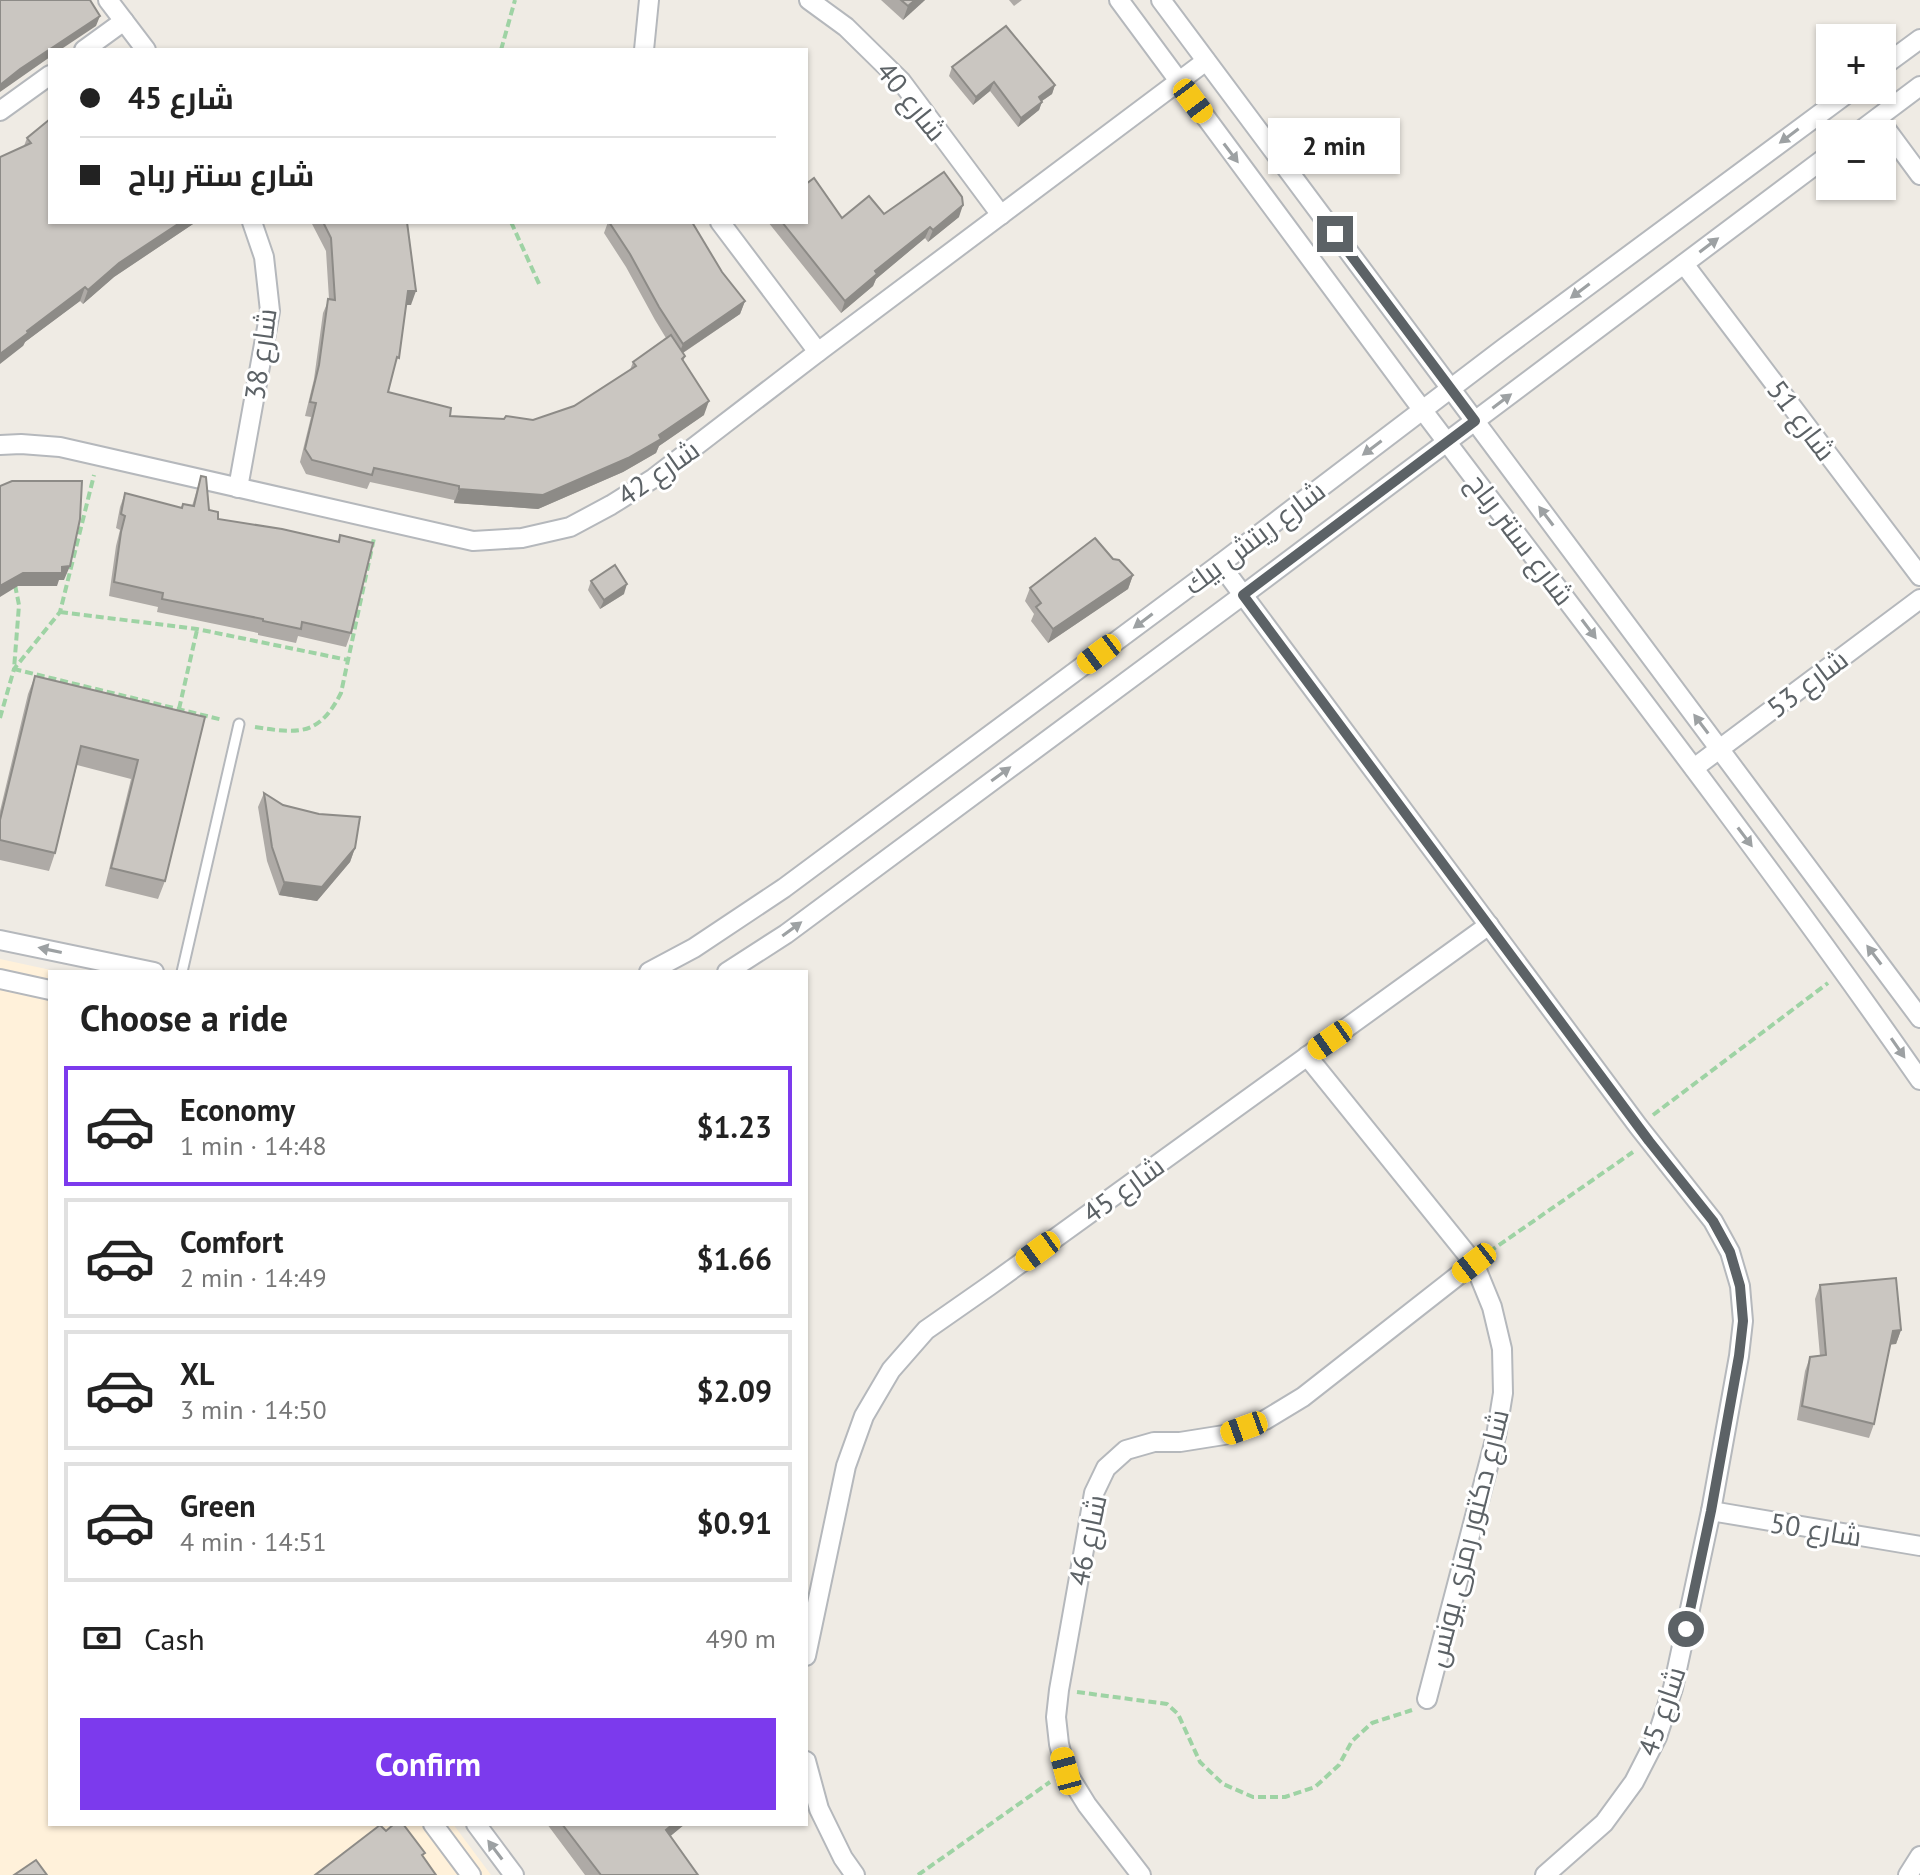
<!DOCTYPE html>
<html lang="en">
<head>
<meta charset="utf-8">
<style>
	body { margin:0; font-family:"PT Sans",Cairo,sans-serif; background:#f2f2f2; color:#222; height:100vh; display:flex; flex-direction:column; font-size:30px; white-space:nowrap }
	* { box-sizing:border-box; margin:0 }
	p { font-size:26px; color:#767676 }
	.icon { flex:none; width:44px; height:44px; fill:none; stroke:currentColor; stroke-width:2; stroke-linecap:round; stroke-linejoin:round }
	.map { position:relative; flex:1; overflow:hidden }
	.sheet { position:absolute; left:48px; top:970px; width:760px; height:856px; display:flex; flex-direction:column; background:#fff; border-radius:0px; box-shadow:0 2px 6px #0004 }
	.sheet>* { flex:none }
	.banner { position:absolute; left:48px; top:48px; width:760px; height:176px; border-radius:0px; box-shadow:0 2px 6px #0004; display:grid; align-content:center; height:176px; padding:0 32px; background:#fff }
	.fabs { position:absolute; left:1816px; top:24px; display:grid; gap:16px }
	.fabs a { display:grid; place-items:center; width:80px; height:80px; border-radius:0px; background:#fff; box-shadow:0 2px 6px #0004; font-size:40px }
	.end { position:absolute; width:36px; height:36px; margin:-18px; border:10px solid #5c6266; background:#fff; box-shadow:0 0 0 4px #fff }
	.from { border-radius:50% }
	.bubble { position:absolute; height:56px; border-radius:0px; background:#fff; box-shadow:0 2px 6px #0004; font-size:26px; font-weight:700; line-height:56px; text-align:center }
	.car { position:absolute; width:24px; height:48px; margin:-24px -12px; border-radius:10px; box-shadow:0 0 6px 2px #0007; background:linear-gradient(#f5c518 24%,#345 0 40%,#f5c518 0 76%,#345 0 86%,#f5c518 0) }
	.banner b { display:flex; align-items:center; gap:28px; height:76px; font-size:30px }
	.banner b+b { border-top:2px solid #e0e0e0 }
	.banner i { width:20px; height:20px; background:#222 }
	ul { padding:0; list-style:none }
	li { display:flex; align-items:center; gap:24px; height:120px; margin:0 16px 12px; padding:0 16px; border:4px solid #e0e0e0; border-radius:0px }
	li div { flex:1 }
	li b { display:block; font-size:30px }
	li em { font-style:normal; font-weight:700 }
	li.active { border-color:#7c3aed }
	li>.icon { width:72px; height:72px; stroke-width:1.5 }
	h2 { padding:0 32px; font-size:36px; line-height:96px }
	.pay { display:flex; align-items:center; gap:20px; height:88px; padding:0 32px; font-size:30px }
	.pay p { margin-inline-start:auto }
	.button { display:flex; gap:16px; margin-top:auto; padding:16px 32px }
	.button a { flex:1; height:92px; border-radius:0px; background:#7c3aed; color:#fff; font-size:32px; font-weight:700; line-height:92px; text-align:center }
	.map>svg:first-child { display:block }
	.commercial { fill:#fff1da }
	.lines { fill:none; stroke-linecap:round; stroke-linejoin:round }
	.lane-casing { stroke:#b5b8bc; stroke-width:13 }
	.street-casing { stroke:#b5b8bc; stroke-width:22 }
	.path { stroke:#9ed3a4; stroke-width:4; stroke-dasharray:8 4; stroke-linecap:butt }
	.lane { stroke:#fff; stroke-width:9 }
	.street { stroke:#fff; stroke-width:18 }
	.wall { fill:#aeaaa6 }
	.shaded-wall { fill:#8d8b87 }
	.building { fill:#cac6c1; stroke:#8d8b87; stroke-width:2 }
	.oneway { fill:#9da1a3 }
	.route { stroke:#5c6266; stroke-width:10 }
	.labels { text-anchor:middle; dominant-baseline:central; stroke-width:6; stroke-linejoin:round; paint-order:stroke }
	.street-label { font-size:28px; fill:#5c6266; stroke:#fff }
</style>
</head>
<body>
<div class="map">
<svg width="1920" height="1875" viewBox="0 0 1920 1875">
	<rect width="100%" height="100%" fill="#efebe4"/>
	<path class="commercial" d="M0,959L60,972H50V1824H453L491,1875H0Z"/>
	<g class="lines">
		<g class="lane-casing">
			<path id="lane" d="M182,972L239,724"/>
		</g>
		<g class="street-casing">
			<g id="street">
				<path d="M108,0L146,50"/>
				<path d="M809,0L846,27L901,81L1001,215"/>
				<path d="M1119,0C1216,133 1314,265 1412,396C1583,623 1758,847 1920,1080"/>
				<path d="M1161,0L1920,1018"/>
				<path d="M84,50L124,21"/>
				<path d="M644,50L649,0"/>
				<path d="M1882,67L1920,39"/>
				<path d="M0,111L50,75"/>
				<path d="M1878,118L1920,175"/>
				<path d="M1856,134L1920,86"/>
				<path d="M720,222L818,352"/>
				<path d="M1684,264L1920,576"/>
				<path d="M0,445L21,444L60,447L473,541L522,538L570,527L611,505L654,478L818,352L1206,61"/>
				<path d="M238,488L270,311L264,257L252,222"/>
				<path d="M1220,564L1638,1126L1713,1221L1730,1252L1740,1286L1743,1321L1739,1356L1711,1511L1673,1688L1657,1737L1634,1782L1604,1823L1545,1875"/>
				<path d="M1694,768L1920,599"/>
				<path d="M0,940L154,972"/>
				<path d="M649,972L694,948L784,888L1220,564L1504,348L1852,90"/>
				<path d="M727,972L786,934L1243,595L1830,154"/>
				<path d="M0,979L50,990"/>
				<path d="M1307,1056L1474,1263L1492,1307L1502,1349L1503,1393L1496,1436L1427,1699"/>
				<path d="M1711,1511L1920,1546"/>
				<path d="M806,1656L846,1466L864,1416L891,1370L926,1330L989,1286L1489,925"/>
				<path d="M806,1761L819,1809L843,1858L855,1875"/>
				<path d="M433,1824L471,1875"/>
				<path d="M476,1824L514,1875"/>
				<path d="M1141,1875L1087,1805L1066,1771L1059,1744L1056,1717L1059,1690L1094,1493L1106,1468L1126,1450L1154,1442H1180L1224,1435L1265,1420L1303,1397L1474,1263"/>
				<path d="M1908,1875L1920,1856"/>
			</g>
		</g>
		<g class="path">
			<path d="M501,50L515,0"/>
			<path d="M511,222L540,286"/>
			<path d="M15,585L19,605L14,669L223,720"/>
			<path d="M60,612L197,629L348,660"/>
			<path d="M179,709L197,630"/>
			<path d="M0,718L14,669L60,612L94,475"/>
			<path d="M255,727C299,734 319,736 341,693L374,538"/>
			<path d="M1653,1115L1828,983"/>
			<path d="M1489,1252L1633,1152"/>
			<path d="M1077,1692L1167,1704L1178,1714L1200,1762L1223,1784L1253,1797H1285L1315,1787L1339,1765L1352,1741L1372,1723L1412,1710"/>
			<path d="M918,1875L1050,1782"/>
		</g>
		<use href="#lane" class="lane"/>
		<use href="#street" class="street"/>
	</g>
	<g class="wall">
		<path d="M881,0H925L903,20Z"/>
		<path d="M1009,0H1022L1014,6Z"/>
		<path d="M952,67L1055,85L1052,94L1042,101L1039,110L1018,127L990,91L973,105L949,76Z"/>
		<path d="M27,138L196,222L114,277L83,304L80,301L25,342L23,346L24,146Z"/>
		<path d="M884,214L959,217L928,242L925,238L876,279L873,286L841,313L768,222H806Z"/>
		<path d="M311,222H407L411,305H406L388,392L450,416L533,420L574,406L630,370L633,362L666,338L655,320L626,267L604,233L608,222H692L722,272L745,301L740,314L683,353L685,356L683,362L704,415L659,446L656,453L623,472L538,509L454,503V500L370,482L367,489L306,474L300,462L311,417L305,416L314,379L323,313L329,299L326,251Z"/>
		<path d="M201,476L209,510L218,519L338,541L340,535L351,633L346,647L298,636L296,643L258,635V633L157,612L158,607L109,596L116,546L120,530L116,528L120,507L125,493L182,508L192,506Z"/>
		<path d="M1113,559L1133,575L1128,589L1048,643L1031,621L1034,614L1025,601L1030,588Z"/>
		<path d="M591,581L624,594L600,609L588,590Z"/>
		<path d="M35,676L205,717L165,881L158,899L105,886L131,779L77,765L55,853L49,871L0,860V811L28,694Z"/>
		<path d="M264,793L283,805L319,814L355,848L350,862L317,901L279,895L267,861L258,807Z"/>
		<path d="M1820,1285L1901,1330L1896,1344H1890L1874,1424L1869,1438L1797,1420L1805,1371L1810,1357L1820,1356L1815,1299Z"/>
		<path d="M547,1824H685L670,1836L698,1875H585Z"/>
	</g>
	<g class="shaded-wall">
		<path d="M915,0H925L903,20L908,6Z"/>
		<path d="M100,16L96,26L60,50H50V57L0,92V85L20,69Z"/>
		<path d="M994,82L990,91L973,105L976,97Z"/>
		<path d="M1055,85L1052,94L1036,105L1039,97Z"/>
		<path d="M1042,102L1039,110L1018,127L1021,118Z"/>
		<path d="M963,205L959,217L928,242L933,230Z"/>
		<path d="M181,222H196L114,277L83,304L88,290L119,263Z"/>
		<path d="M930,227L925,238L876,279L873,286L841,313L845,301L875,271Z"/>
		<path d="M85,287L80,301L25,342L23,346L0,364V354L27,331Z"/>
		<path d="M408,291H416L411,305H403Z"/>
		<path d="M745,301L740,314L678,356L683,344Z"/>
		<path d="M709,401L704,415L659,446L656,453L623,472L538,509L454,503L459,489L659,435Z"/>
		<path d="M70,566L64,580H59L57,586H18L0,597V586L23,573Z"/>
		<path d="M1133,575L1128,589L1048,643L1053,629Z"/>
		<path d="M627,584L624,594L600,609L604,600Z"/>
		<path d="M355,848L350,862L317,901L279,895L284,882Z"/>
		<path d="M1901,1330L1896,1344L1888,1345L1893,1331Z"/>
		<path d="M673,1824H685L661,1844L666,1830Z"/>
	</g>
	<g class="building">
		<path d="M0,0H90L100,16L20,69L0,85Z"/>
		<path d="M901,0H915L908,6Z"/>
		<path d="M1006,26L1055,85L1039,97L1042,102L1021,118L994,82L976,97L952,67Z"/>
		<path d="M50,119V222H181L119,263L88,290L85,287L27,331L28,333L0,354V157L31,143L27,138Z"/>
		<path d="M944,172L962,197L963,205L933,230L930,227L875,271L877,274L845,301L782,222H806V184L814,178L842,218L869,196L884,214Z"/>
		<path d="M323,222H407L416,291H408L399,358L397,357L388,392L451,408L450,416L504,419L506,416L533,420L574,406L636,366L633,362L671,335L685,356L682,359L709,401L659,435L661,439L628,458L543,495L459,489V486L374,468L372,475L312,460L305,449L316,403L310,402L319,365L328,299L335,300L331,238Z"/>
		<path d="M609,222H692L722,272L745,301L683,344L659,307L630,254Z"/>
		<path d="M201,476L206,477L209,510L218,512V519L282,529L339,542L340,535L373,543L351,633L302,622L301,629L263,621V619L162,599L163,593L114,582L121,532L125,516L121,514L125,493L182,508L183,504L194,506Z"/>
		<path d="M12,481H82L80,519L70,566L62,567V573H23L0,586V486Z"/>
		<path d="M1095,538L1113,559L1119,560L1133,575L1053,629L1036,607L1041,603L1030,588Z"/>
		<path d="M615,565L627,584L604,600L591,581Z"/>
		<path d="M35,676L205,717L165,881L111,868L138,760L81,746L55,853L0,840V820Z"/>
		<path d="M264,793L283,805L319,814L360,817L355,848L322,887L284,882L272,847Z"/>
		<path d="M1896,1278L1901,1330L1893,1331L1874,1424L1802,1406L1810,1357L1826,1355L1820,1285Z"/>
		<path d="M394,1824H403L425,1853L422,1855L436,1875H315L380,1825L386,1831Z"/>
		<path d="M562,1824H673L666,1830L698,1875H601Z"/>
		<path d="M36,1860L47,1875H14Z"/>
	</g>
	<defs><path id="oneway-solid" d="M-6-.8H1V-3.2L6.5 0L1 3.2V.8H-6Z" transform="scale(2)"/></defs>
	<g class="oneway">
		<use href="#oneway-solid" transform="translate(1789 136) rotate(143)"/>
		<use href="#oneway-solid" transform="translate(1231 153) rotate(53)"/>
		<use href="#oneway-solid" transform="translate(1709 245) rotate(-37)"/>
		<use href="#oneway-solid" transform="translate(1580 291) rotate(143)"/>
		<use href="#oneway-solid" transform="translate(1502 401) rotate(-37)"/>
		<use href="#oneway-solid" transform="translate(1372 448) rotate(143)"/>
		<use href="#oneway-solid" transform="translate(1546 516) rotate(-127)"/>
		<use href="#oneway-solid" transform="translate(1143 621) rotate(143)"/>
		<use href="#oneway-solid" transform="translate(1589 629) rotate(53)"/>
		<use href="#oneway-solid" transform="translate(1701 724) rotate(-127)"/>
		<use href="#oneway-solid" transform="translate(1001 774) rotate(-36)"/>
		<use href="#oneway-solid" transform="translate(1745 837) rotate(53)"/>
		<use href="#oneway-solid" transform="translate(792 929) rotate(-36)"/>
		<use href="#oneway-solid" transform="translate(50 950) rotate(-168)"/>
		<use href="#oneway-solid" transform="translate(1874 955) rotate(-127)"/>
		<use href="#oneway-solid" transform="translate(1898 1048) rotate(55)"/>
		<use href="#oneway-solid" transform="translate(495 1850) rotate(-127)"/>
	</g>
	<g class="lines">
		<path class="route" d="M1335,234L1475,421L1243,595L1649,1141L1713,1221L1730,1252L1740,1286L1743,1321L1739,1356L1711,1511L1686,1629"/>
	</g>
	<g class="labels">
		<g class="street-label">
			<text transform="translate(912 101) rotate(51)">شارع 40</text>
			<text transform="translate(260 354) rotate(-82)">شارع 38</text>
			<text transform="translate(1802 420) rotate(53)">شارع 51</text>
			<text transform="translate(658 472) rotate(-35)">شارع 42</text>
			<text transform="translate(1254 537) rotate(-37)">شارع ريتش بيك</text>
			<text transform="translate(1521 539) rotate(53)">شارع سنتر رباح</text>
			<text transform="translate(1807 683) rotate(-37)">شارع 53</text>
			<text transform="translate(1123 1189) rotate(-36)">شارع 45</text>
			<text transform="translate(1816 1529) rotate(9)">شارع 50</text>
			<text transform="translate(1467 1538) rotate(-76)">شارع دكتور رمزى يونس</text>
			<text transform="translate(1087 1540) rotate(-78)">شارع 46</text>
			<text transform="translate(1661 1711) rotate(-71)">شارع 45</text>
		</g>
	</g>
</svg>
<div class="fabs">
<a>+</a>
<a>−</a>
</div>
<i class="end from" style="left:1686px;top:1629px"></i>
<i class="end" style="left:1335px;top:234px"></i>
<div class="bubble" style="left:1268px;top:118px;width:132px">2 min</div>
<i class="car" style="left:1193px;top:101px;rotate:143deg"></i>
<i class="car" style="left:1099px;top:654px;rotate:233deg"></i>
<i class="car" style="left:1330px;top:1040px;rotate:235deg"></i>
<i class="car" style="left:1038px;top:1251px;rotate:234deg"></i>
<i class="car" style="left:1474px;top:1263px;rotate:232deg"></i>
<i class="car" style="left:1244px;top:1428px;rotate:250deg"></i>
<i class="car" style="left:1066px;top:1771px;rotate:345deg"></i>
<div class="banner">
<b><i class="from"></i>شارع 45</b>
<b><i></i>شارع سنتر رباح</b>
</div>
<section class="sheet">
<h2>Choose a ride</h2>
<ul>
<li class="active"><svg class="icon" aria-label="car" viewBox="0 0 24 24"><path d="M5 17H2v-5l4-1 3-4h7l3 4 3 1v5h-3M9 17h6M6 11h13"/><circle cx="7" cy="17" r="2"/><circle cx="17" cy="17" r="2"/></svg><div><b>Economy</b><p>1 min · 14:48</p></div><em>$1.23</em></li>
<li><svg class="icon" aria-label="car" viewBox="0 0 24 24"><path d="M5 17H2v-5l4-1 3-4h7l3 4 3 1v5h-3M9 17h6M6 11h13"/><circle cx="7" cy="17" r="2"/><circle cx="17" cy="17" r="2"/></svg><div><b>Comfort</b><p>2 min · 14:49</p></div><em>$1.66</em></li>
<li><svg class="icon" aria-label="car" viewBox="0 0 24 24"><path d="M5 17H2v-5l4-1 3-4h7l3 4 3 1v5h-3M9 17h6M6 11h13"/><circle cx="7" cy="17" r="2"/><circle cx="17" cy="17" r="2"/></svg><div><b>XL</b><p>3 min · 14:50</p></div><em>$2.09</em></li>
<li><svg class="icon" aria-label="car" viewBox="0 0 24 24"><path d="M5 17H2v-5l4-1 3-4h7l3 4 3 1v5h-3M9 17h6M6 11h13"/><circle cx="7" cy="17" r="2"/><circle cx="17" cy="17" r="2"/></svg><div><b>Green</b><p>4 min · 14:51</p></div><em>$0.91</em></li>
</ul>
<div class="pay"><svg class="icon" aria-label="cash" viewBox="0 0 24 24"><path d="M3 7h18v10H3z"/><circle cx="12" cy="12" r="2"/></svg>Cash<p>490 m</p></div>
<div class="button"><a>Confirm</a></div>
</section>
</div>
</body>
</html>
